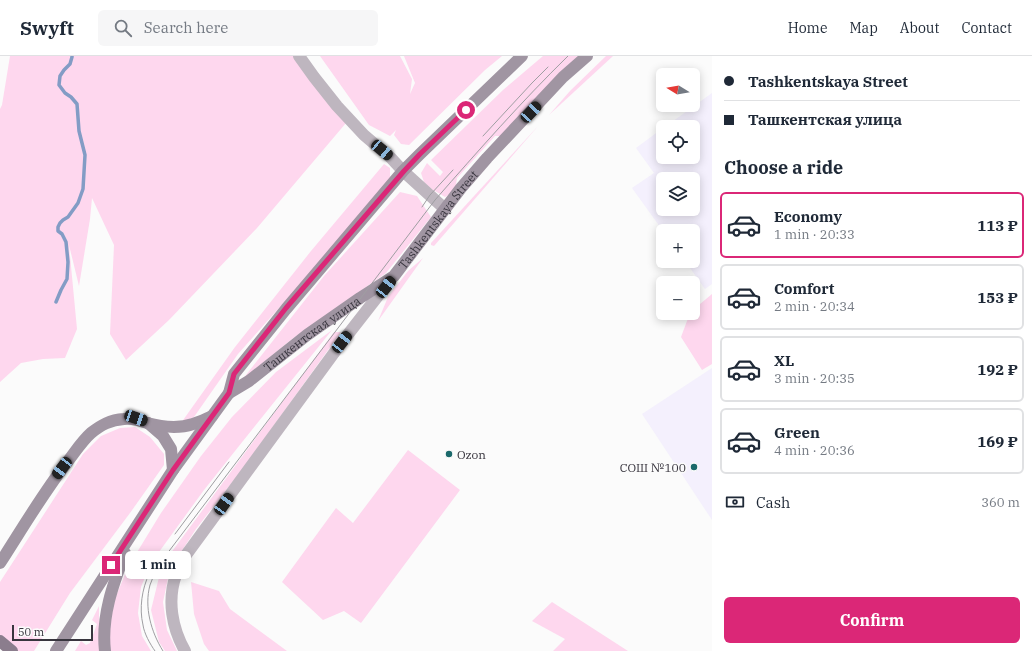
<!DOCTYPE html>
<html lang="en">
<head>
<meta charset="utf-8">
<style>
	body { margin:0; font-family:"IBM Plex Serif",serif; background:#f6f6f7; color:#1f2937; height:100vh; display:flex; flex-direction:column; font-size:15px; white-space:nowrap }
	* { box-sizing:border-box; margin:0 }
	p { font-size:13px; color:#747a83 }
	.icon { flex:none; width:22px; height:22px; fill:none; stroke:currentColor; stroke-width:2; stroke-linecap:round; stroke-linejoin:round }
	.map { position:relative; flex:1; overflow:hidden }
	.details { display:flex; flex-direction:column; background:#fff; width:320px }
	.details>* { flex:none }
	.banner { display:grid; align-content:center; height:88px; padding:0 12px; background:#fff }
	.needle { width:26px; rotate:281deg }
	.tools { position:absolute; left:656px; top:12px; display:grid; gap:8px }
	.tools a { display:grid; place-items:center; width:44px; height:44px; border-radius:6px; background:#fff; box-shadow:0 2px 10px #0003; font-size:20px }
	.scale { position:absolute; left:12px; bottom:10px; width:81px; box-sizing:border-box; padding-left:4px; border:2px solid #38353e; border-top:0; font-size:11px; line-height:14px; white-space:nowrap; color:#38353e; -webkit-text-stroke:3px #fbfbfb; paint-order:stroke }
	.end { position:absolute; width:18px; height:18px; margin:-9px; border:5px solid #db2777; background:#fff; box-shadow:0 0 0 2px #fff }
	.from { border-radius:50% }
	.bubble { position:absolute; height:28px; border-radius:6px; background:#fff; box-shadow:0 2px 10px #0003; font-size:13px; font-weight:700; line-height:28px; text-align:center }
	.car { position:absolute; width:12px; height:24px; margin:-12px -6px; border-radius:5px; box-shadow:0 0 3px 1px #0007; background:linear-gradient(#222 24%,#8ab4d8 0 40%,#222 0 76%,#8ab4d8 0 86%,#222 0) }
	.banner b { display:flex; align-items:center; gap:14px; height:38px; font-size:15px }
	.banner b+b { border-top:1px solid #e0e1e3 }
	.banner i { width:10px; height:10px; background:#1f2937 }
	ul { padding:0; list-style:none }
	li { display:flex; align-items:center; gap:12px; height:66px; margin:0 8px 6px; padding:0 4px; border:2px solid #e0e1e3; border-radius:6px }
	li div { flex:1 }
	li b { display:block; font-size:15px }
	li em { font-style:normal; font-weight:700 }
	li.active { border-color:#db2777 }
	li>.icon { width:36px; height:36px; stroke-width:1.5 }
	h2 { padding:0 12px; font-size:18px; line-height:48px }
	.pay { display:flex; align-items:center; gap:10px; height:44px; padding:0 12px; font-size:15px }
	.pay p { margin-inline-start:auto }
	.button { display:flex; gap:8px; margin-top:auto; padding:8px 12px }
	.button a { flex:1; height:46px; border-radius:6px; background:#db2777; color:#fff; font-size:16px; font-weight:700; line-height:46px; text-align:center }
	header { display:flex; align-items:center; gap:24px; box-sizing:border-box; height:56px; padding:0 20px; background:#fff; border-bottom:1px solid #e0e1e3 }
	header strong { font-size:19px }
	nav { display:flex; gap:22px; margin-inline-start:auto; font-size:14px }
	.search { width:280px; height:36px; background:#f6f6f7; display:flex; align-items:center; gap:10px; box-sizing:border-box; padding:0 14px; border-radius:6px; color:#747a83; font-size:15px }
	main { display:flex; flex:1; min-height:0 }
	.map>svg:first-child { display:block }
	.built { fill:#f4f0fd; fill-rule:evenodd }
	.green { fill:#fed7ee }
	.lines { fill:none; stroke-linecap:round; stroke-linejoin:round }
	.stream { stroke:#839cc5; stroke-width:3.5 }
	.street { stroke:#beb6bf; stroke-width:12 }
	.secondary { stroke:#a095a2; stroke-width:12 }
	.primary { stroke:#8b7d8d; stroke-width:12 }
	.tram { stroke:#9f9ea2; stroke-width:1 }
	.route { stroke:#db2777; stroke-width:5 }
	.poi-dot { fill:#1b696b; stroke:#fbfbfb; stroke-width:1.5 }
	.labels { text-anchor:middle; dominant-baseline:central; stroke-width:3; stroke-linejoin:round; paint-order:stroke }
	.street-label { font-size:12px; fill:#38353e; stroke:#fbfbfb }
	.poi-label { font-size:12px; fill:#38353e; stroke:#fbfbfb; text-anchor:start }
</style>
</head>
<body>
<header>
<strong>Swyft</strong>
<div class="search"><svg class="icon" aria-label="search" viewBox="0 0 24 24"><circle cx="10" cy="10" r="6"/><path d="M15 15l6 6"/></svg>Search here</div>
<nav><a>Home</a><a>Map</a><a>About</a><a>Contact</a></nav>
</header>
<main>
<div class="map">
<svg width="712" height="595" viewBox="0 0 712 595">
	<rect width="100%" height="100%" fill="#fbfbfb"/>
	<g class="built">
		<path d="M712,37V228L705,233L685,205H693V175H663L632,132L654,117L636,92L663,72V101H693V71H665ZM663,123H693V153H663Z"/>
		<path d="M712,312V464L642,358Z"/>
	</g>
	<g class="green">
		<path d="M10,0H295L346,67L257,172L169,264L126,304L110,278L114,189L92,142L90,163L79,230L69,189L77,273L65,302L43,303L21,307L0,326V53L2,49Z"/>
		<path d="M320,0H400L412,23L410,38L415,27L404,0H502L485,14L409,89L401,88L394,79L396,74L390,80L369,69Z"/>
		<path d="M543,0H581L502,80H495L457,122L455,135L445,141L435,135H434L424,126L421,117L427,107L440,120L443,116L431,104L503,34Z"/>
		<path d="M606,0H613L549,59L570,35Z"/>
		<path d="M539,69L434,190L431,189V187Z"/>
		<path d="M384,108L390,112V124L329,196L238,298L194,361L181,367L235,291L311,195Z"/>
		<path d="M400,136L417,140L431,161L386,217L292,283L242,324L324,220Z"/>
		<path d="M423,202L378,265L388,241L408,215Z"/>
		<path d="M712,238V308L702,314L681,281L690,257H693V254Z"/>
		<path d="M332,274L243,385L204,434L151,507L141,531L138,557L142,580L151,595H106L114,545L128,511L161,457L201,400L232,361L276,316Z"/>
		<path d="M334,276H341L244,411L196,473L170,513L163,546L167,574L177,595H165L159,586L151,554L162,509Z"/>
		<path d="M135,371L150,381L164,398V409L130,457L70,537L34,595H12L0,585V526L83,398L101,380L120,372Z"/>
		<path d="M408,394L460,434L361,567L344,555L323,564L282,526L336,452L353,467Z"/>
		<path d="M191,526L219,535L230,553L287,595H209L204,588L194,558Z"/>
		<path d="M552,546L628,595H553L565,583L532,565Z"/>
		<path d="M99,550V565L101,595H75L81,585L86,589L90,587L97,568L92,564Z"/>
	</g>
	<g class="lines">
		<path class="stream" d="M56,246L61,234L67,223L68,206L66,186L62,178L58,175V171L60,167L63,164L68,161L78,147L83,133L85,99L79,75L77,48L71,41L65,37L59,29L60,20L64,14L70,8L72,1V0"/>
		<g class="street">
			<path d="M299,0L314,21L337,50L364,79L391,102L403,115L445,153"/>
			<path d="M185,595C172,572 167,544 176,519C178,512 183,505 186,499L342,286L392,222"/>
		</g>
		<g class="secondary">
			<path id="s1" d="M229,337L249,325L307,279L360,242L394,220L461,132L487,102L563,21L587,0"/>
			<path d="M148,367L163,380L171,393L173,414"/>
			<path d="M0,507C22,473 43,437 68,405C75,396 82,385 91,377C101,369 110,364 124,363C133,362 139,364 147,367C162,371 178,373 193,368C199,366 206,363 212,360"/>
			<path d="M56,595L173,414L229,337L234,318L286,253L403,115L420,98L522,0"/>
			<path d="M105,595C101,561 113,528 125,497"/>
		</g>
		<path class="primary" d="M0,585L12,595"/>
		<g class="tram">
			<path d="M483,80L532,27L548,11"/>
			<path d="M422,151L430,139L453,114"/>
			<path d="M175,478L229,406"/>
			<path d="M149,518C142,533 139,552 143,569C144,577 150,588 155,595"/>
			<path d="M163,595C151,576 144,551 150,529C152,523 155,517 157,511L435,144C478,95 521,46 568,0"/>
		</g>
	</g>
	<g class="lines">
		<path class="route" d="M111,509L173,414L229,337L234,318L286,252L404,115L420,98L466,54"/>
	</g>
	<g class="poi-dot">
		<circle cx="449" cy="398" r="4"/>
		<circle cx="694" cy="411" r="4"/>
	</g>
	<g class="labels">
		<g class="street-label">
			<text stroke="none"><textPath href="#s1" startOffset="274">Tashkentskaya Street</textPath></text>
			<text stroke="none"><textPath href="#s1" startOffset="102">Ташкентская улица</textPath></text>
		</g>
		<g class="poi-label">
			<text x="457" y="398">Ozon</text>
			<text x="686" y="411" text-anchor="end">СОШ №100</text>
		</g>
	</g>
</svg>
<div class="tools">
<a><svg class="needle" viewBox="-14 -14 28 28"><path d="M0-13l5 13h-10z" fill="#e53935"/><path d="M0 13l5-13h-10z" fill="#747a83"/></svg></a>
<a><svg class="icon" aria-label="locate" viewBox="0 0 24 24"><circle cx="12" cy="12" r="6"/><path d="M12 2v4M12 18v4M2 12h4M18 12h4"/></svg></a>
<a><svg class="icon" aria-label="layers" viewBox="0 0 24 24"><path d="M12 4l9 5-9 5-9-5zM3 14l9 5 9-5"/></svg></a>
<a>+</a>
<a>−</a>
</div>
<div class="scale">50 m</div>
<i class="end from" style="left:466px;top:54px"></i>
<i class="end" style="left:111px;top:509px"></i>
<div class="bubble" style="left:125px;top:495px;width:66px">1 min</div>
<i class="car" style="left:531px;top:56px;rotate:43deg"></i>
<i class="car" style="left:382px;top:94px;rotate:130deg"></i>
<i class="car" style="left:386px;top:231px;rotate:38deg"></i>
<i class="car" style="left:342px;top:286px;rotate:38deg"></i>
<i class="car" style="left:136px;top:362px;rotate:109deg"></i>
<i class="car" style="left:62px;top:412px;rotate:217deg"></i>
<i class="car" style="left:224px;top:448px;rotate:36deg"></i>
</div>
<section class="details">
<div class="banner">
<b><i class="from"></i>Tashkentskaya Street</b>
<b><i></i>Ташкентская улица</b>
</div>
<h2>Choose a ride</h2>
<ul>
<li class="active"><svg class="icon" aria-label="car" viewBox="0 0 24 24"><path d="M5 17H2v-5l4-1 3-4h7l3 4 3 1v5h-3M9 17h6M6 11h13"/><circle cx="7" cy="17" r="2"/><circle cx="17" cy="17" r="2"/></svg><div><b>Economy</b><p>1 min · 20:33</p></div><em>113 ₽</em></li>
<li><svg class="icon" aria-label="car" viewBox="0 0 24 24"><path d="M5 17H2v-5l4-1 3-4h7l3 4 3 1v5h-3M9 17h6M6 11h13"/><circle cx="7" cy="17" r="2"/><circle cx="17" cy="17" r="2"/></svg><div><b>Comfort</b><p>2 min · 20:34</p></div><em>153 ₽</em></li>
<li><svg class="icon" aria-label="car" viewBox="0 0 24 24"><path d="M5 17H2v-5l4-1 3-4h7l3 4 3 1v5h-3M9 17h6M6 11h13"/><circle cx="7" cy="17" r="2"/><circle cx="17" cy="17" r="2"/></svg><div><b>XL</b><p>3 min · 20:35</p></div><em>192 ₽</em></li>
<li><svg class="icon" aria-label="car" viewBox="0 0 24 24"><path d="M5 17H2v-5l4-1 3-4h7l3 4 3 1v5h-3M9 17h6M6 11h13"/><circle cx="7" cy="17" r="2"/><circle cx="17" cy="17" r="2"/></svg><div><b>Green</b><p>4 min · 20:36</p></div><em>169 ₽</em></li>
</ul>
<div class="pay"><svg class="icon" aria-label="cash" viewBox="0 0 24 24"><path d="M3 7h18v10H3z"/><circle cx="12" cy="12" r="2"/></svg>Cash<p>360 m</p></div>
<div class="button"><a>Confirm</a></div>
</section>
</main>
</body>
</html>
